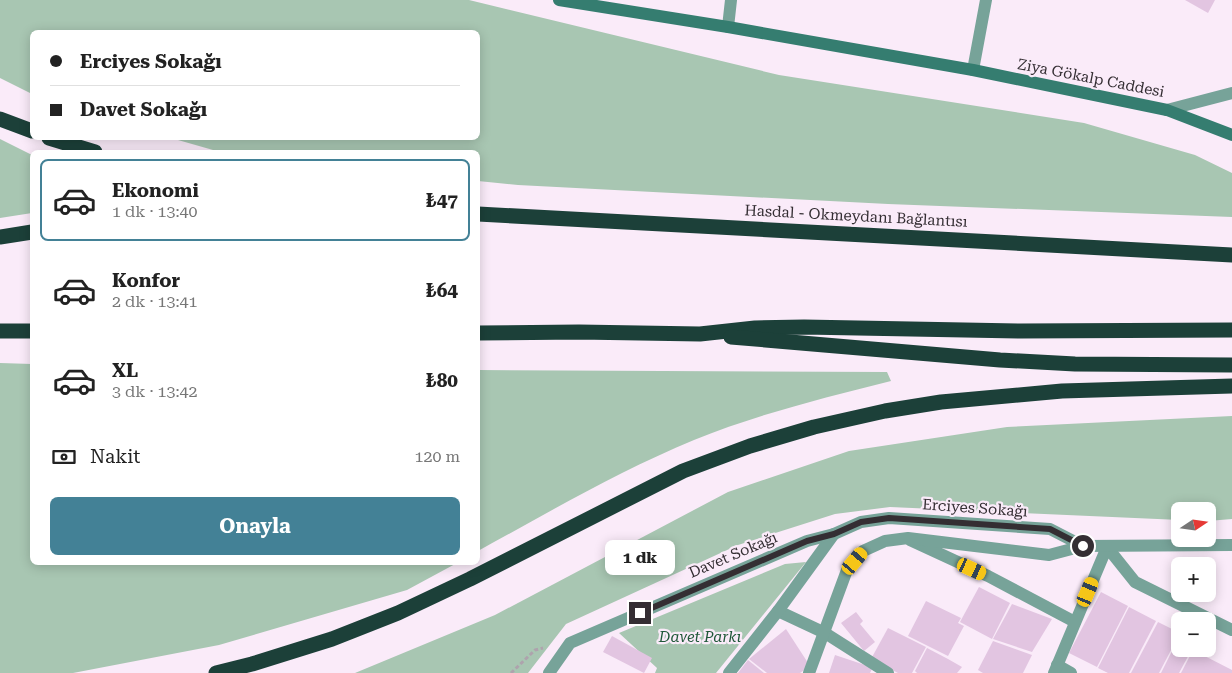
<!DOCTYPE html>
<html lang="tr">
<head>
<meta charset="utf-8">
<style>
	body { margin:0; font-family:"Roboto Serif",serif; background:#f2f2f2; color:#222; height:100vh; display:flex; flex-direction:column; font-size:19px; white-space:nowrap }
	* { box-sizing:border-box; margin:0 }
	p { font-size:16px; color:#767676 }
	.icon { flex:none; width:28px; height:28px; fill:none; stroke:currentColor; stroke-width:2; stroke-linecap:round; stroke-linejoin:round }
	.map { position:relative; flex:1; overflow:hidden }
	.panel { position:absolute; left:30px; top:150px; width:450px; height:415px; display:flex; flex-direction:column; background:#fff; border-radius:8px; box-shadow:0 2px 12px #0003 }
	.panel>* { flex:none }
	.banner { position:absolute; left:30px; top:30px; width:450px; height:110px; border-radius:8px; box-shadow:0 2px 12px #0003; display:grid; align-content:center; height:110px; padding:0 20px; background:#fff }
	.needle { width:32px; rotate:77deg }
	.tools { position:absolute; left:1171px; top:502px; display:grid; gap:10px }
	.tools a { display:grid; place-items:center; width:45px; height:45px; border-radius:8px; background:#fff; box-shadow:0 2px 12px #0003; font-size:25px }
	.end { position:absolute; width:22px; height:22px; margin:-11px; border:6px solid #342e33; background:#fff; box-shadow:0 0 0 2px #fff }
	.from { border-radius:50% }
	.bubble { position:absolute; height:35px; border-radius:8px; background:#fff; box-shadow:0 2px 12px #0003; font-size:16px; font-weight:700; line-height:35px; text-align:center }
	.car { position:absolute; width:15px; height:30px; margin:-15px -8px; border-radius:6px; box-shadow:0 0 4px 1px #0007; background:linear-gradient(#f5c518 24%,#345 0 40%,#f5c518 0 76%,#345 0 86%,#f5c518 0) }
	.banner b { display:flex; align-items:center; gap:18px; height:48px; font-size:19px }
	.banner b+b { border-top:1px solid #e0e0e0 }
	.banner i { width:12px; height:12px; background:#222 }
	ul { padding:9px 0 0; list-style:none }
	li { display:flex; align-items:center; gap:15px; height:82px; margin:0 10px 8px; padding:0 10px; border:2px solid transparent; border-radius:8px }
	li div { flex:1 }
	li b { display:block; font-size:19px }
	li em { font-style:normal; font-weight:700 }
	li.current { border-color:#438196 }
	li>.icon { width:45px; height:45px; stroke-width:1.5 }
	.pay { display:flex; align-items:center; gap:12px; height:55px; padding:0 20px; font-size:19px }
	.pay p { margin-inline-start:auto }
	.button { display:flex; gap:10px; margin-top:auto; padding:10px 20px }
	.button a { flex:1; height:58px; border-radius:8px; background:#438196; color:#fff; font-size:20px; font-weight:700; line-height:58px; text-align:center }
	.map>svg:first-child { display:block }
	.green { fill:#a8c6b2 }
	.building { fill:#e2c5e1 }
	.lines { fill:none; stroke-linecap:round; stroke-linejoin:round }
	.path { stroke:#aea3ad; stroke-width:3; stroke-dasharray:4 2.5; stroke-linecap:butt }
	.minor { stroke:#77a399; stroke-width:12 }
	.tertiary { stroke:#77a399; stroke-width:12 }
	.secondary { stroke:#357d70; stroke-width:12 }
	.motorway { stroke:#1c4039; stroke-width:15 }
	.route { stroke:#342e33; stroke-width:6 }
	.labels { text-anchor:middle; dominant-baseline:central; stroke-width:4.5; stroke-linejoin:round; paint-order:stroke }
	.street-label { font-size:15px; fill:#342e33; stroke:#faebf9 }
	.park-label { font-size:15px; font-style:italic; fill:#1f5838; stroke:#faebf9 }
</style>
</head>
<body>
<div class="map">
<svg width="1232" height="673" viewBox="0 0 1232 673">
	<rect width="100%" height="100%" fill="#faebf9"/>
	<g class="green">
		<path d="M0,0H469L779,75L1084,123L1195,155L1232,173V217L888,204L518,185L478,181V152H220L171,138H478V32H32V94L0,78Z"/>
		<path d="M0,139L32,155V213L0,218Z"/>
		<path d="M0,363L32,364V562L457,563L407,590L219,645L73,673H0Z"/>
		<path d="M478,370L887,372L891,381C824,398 758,414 694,440C619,471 549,512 478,551Z"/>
		<path d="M1232,416V519L1208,521V511H1180V520L890,507L835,514L738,545L566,624L528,673H355L495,615L728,492L849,451L1007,427Z"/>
		<path d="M806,562L716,673H655L657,668L619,633L785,564Z"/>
	</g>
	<g class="building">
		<path d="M1185,0H1215L1208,13Z"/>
		<path d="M979,587L1010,603L992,639L960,622Z"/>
		<path d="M1101,592L1128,606L1097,667L1069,653Z"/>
		<path d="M926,601L961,618L958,623L964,626L948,656L908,636Z"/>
		<path d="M1012,604L1052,619L1032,652L993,639Z"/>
		<path d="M1129,607L1156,621L1129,673H1108L1098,668Z"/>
		<path d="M856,612L863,621L860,624L875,642L864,651L841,623Z"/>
		<path d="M1158,622L1180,633L1159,673H1131Z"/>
		<path d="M888,628L926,647L912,673H898L871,659Z"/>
		<path d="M786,629L810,666L800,673H767L749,659Z"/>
		<path d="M1180,635V649H1192L1179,673H1161Z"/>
		<path d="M612,636L652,658L644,673L603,652Z"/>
		<path d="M993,641L1032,655L1023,673H983L978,670Z"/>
		<path d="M927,648L948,659L962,667L957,673H917L915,671Z"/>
		<path d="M1193,650L1232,670V673H1181Z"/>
		<path d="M835,655L865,665L872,669L870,673H829Z"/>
		<path d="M748,660L764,673H738Z"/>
	</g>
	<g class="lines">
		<path class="path" d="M511,673L535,650L543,648"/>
		<g class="minor">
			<path d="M728,27L731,0"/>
			<path d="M1167,110L1232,93"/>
			<path d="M910,540L988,576L1075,622"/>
			<path d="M778,611L825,633L888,673"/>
			<path d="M1057,665L1071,673"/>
			<path d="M729,673L778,611L834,534"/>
			<path d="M1054,673L1107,547L1135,582L1232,630"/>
		</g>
		<g class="tertiary">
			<path d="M973,70L986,0"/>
			<path d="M549,673L570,643L807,541L834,534L861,522L889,518L1050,529L1083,546"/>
			<path d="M809,673L847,570L863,551L885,541L908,538L1049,555L1083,546L1232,545"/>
		</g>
		<path class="secondary" d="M559,0L728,27L973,70L1167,110L1232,135"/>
		<g class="motorway">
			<path d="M0,119L32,131"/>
			<path d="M49,138L95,152"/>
			<path d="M478,214L1232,255"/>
			<path d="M0,237L32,232"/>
			<path d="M0,331H32"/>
			<path d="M478,333L579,332L700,334L755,328L804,327L1020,331L1232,330"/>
			<path d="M731,337L1000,360L1075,364L1232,365"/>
			<path d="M216,673L252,664L332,639L398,613L470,579L683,471L750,446L814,427L885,411L941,402L1062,391L1232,386"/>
		</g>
	</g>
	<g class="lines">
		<path class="route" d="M640,613L807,541L834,534L861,522L889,518L1050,529L1083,546"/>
	</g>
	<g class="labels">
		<g class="street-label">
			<text transform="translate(1091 78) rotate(11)">Ziya Gökalp Caddesi</text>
			<text transform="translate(856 216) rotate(3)">Hasdal - Okmeydanı Bağlantısı</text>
			<text transform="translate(975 508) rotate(4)">Erciyes Sokağı</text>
			<text transform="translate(733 555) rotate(-23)">Davet Sokağı</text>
		</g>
		<g class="park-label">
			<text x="700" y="637">Davet Parkı</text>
		</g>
	</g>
</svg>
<div class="tools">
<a><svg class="needle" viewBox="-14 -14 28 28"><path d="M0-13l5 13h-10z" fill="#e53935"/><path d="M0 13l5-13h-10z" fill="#767676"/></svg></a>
<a>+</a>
<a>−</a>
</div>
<i class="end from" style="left:1083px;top:546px"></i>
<i class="end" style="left:640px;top:613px"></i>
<div class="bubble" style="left:605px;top:540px;width:70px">1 dk</div>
<i class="car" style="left:855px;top:561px;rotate:40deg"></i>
<i class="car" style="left:972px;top:569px;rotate:115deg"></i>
<i class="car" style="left:1088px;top:592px;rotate:23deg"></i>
<div class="banner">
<b><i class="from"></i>Erciyes Sokağı</b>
<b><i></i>Davet Sokağı</b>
</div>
<section class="panel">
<ul>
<li class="current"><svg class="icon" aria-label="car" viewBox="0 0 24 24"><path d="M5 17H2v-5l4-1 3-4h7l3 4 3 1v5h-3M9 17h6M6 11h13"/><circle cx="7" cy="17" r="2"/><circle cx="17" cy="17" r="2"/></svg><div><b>Ekonomi</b><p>1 dk · 13:40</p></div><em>₺47</em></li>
<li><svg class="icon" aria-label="car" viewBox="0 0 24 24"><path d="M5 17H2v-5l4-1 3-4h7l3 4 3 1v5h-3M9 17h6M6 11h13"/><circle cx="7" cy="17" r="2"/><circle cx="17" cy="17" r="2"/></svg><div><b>Konfor</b><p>2 dk · 13:41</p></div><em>₺64</em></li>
<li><svg class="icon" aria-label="car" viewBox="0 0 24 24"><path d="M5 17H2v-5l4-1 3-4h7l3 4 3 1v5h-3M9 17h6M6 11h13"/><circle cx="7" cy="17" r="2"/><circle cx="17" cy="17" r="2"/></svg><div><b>XL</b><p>3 dk · 13:42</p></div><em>₺80</em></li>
</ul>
<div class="pay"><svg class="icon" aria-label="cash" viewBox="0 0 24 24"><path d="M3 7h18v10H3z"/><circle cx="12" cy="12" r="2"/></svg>Nakit<p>120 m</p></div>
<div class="button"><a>Onayla</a></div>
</section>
</div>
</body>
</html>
